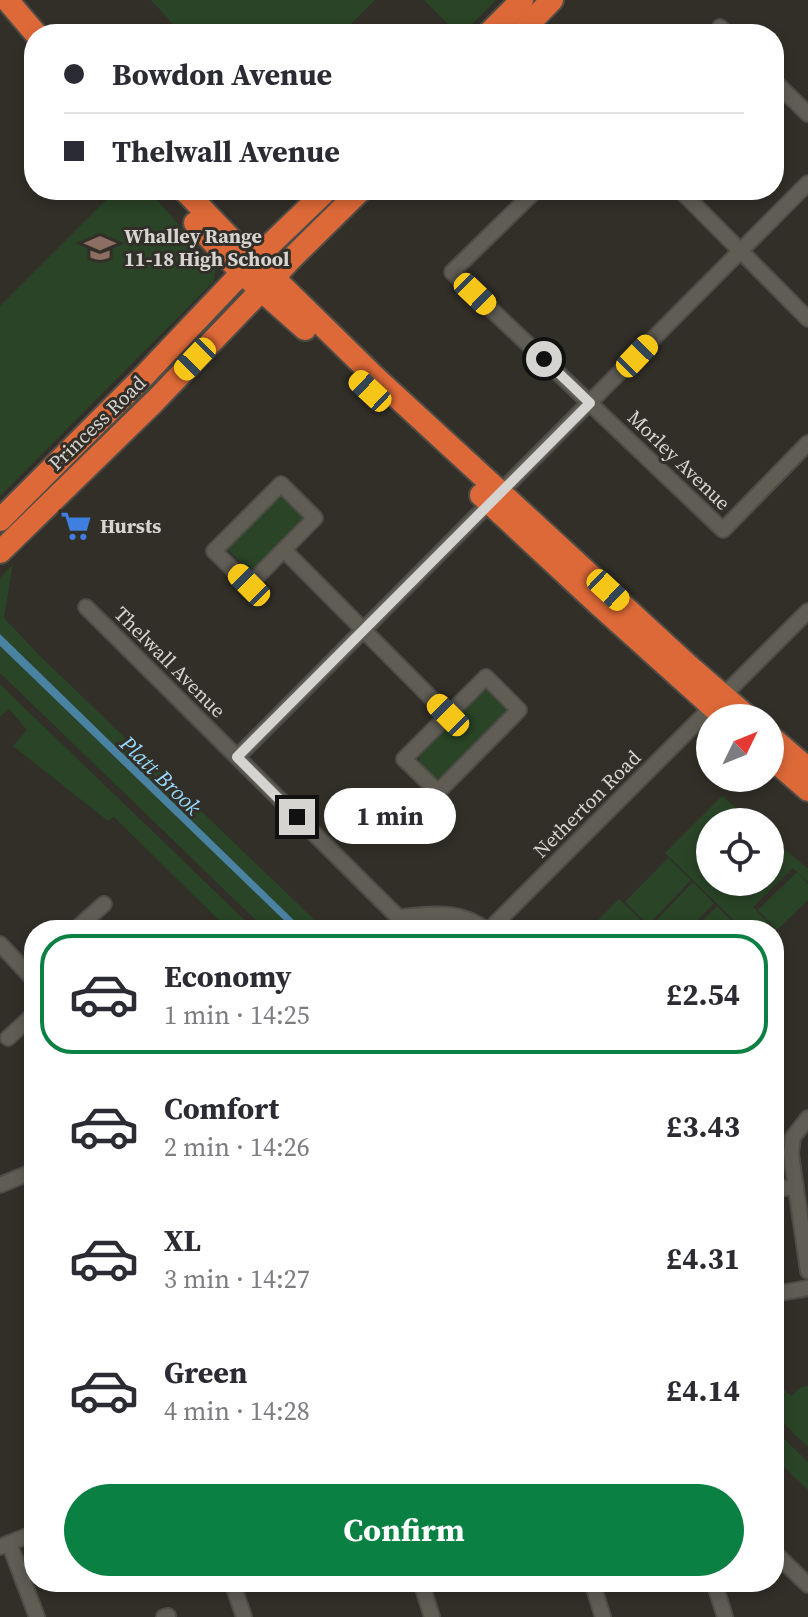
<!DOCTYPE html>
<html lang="en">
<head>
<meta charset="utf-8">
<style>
	body { margin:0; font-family:"Source Serif 4",serif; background:#f7f7f7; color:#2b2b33; height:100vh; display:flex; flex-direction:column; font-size:30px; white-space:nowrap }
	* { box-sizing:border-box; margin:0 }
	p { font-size:26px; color:#7c7c81 }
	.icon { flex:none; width:44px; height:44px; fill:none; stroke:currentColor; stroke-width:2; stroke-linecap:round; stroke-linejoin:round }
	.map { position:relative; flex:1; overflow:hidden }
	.details { position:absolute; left:24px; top:920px; width:760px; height:672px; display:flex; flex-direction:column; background:#fff; border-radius:32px; box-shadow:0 4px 12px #0003 }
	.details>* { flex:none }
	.top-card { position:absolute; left:24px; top:24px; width:760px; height:176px; border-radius:32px; box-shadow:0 4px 12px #0003; display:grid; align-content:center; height:176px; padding:0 40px; background:#fff }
	.needle { width:52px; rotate:47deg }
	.buttons { position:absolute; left:696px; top:704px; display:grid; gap:16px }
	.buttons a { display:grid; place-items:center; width:88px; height:88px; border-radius:50%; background:#fff; box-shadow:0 4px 12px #0003; font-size:40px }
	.end { position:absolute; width:36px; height:36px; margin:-18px; border:10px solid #d6d4d0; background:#111; box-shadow:0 0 0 4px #111 }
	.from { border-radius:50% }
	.bubble { position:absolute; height:56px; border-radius:28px; background:#fff; box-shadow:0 4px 12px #0003; font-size:26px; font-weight:700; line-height:56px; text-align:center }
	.car { position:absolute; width:24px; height:48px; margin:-24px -12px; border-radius:10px; box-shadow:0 0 6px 2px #0007; background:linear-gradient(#f5c518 24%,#345 0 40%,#f5c518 0 76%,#345 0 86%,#f5c518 0) }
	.top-card b { display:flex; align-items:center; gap:28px; height:76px; font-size:30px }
	.top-card b+b { border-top:2px solid #e1e1e2 }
	.top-card i { width:20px; height:20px; background:#2b2b33 }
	ul { padding:14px 0 0; list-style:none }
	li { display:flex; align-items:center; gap:24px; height:120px; margin:0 16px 12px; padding:0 24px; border:4px solid transparent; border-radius:32px }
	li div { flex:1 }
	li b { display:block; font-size:30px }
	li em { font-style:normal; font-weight:700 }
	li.selected { border-color:#0b8043 }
	li>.icon { width:72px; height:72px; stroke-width:1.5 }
	.cta { display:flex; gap:16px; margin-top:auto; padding:16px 40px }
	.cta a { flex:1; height:92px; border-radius:48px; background:#0b8043; color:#fff; font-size:32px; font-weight:700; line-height:92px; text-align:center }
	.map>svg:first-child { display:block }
	.green { fill:#294427 }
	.water { fill:#4a83a2 }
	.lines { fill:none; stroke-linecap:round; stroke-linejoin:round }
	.minor-casing { stroke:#4e4c46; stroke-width:18 }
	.highway-casing { stroke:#4e4c46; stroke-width:26 }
	.minor { stroke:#605d55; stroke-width:14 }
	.highway { stroke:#de6938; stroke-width:22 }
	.route { stroke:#d6d4d0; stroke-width:10 }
	.labels { text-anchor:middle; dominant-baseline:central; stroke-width:6; stroke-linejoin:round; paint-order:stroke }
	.poi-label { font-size:20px; font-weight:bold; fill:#d6d4d0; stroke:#322f28; text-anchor:start }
	.street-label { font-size:20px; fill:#d6d4d0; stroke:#322f28 }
	.water-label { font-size:22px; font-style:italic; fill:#96d9fe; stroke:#322f28 }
</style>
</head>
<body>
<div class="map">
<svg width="808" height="1617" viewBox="0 0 808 1617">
	<rect width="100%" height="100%" fill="#322f28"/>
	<g class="green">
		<path d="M151,0H375L341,34H182Z"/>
		<path d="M424,0H496L462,34H458Z"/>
		<path d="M116,190H148L216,267L214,281L0,496V306Z"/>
		<path d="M281,495L304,518L250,572L227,549Z"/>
		<path d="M13,564L4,618L40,656L325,930H304L0,634V578Z"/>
		<path d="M0,646L294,930H266L0,673Z"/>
		<path d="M0,684L36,719L255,930H229L114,817L108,821L13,746L27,730L9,709L0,717Z"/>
		<path d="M482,690L492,691L507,705V716L444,779L432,778L420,766L419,753Z"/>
		<path d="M722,796L753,822H710V882H770V837L808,869V882L798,873L808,884V900L777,930L758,910L797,872L793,868L753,907L776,931L774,933V930H744L665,853Z"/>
		<path d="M668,858L691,880L648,925L625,902Z"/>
		<path d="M693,882L714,903L688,930H653L650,927Z"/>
		<path d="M619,899L651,930H588Z"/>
		<path d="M717,906L738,927L735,930H693Z"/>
		<path d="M774,1380L791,1396L801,1387L808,1386V1447L774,1414Z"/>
		<path d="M774,1429L808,1462V1490L774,1457Z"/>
	</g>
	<path class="water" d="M0,634L304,930H294L0,646Z"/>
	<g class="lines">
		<g class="minor-casing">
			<g id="minor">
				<path d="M720,27L727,34"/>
				<path d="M774,81L808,114"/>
				<path d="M536,190L452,272L723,530L808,443"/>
				<path d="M680,190L808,319"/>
				<path d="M281,484L315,518L249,585L214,551Z"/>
				<path d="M284,550L448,715"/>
				<path d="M86,607L398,917C430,915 459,908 486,930"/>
				<path d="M486,677L519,710L438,792L404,759Z"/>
				<path d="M237,757L808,183"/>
				<path d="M75,930L104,904"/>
				<path d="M489,930L808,611"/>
				<path d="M0,944L34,980"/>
				<path d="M8,1038L34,1014"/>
				<path d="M808,1118L793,1137L791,1154L808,1271"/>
				<path d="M0,1185L34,1171"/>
				<path d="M774,1189L796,1187"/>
				<path d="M774,1294L808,1288"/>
				<path d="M9,1543L37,1617"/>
				<path d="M0,1547L34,1533"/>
				<path d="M774,1552L808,1585"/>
				<path d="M232,1582L244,1617"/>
				<path d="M421,1582L432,1617"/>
				<path d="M592,1582L603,1617"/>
				<path d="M714,1582L725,1617"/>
				<path d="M164,1617L168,1616"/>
			</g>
		</g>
		<g class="highway-casing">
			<g id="highway">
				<path d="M7,0L36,34"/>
				<path d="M488,34L522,0"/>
				<path d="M519,34L552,0"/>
				<path d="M184,190L233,241L274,278L375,377L689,666L749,718"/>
				<path d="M195,223L242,273L305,329"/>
				<path d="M481,495L597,603L725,718"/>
				<path d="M0,520L142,378L254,260L327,190"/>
				<path d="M0,552L155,401L295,255L361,190"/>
				<path d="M770,736L808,769"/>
				<path d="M770,757L808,790"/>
			</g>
		</g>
		<use href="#minor" class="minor"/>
		<use href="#highway" class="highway"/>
	</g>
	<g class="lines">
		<path class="route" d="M297,817L237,757L590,403L544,359"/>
	</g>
	<defs>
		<g id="school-bare" transform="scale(2.4)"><path d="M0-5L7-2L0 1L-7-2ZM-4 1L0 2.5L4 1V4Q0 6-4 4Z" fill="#8d6e63" stroke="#322f28" stroke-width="2.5" paint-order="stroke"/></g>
		<g id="supermarket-bare" transform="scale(2.4)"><path d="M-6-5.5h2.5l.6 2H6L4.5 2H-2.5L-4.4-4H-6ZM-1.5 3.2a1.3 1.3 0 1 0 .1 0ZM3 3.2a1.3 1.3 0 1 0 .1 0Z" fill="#3f7fe0" stroke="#322f28" stroke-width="2.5" paint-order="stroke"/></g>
	</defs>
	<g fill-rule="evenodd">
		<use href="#school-bare" x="100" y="248"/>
		<use href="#supermarket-bare" x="76" y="526"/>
	</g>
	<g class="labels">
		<g class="poi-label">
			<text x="124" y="236">Whalley Range<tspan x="124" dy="23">11-18 High School</tspan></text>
			<text x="100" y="526">Hursts</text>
		</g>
		<g class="street-label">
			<text transform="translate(97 423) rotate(-44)">Princess Road</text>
			<text transform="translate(679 460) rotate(44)">Morley Avenue</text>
			<text transform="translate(170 662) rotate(45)">Thelwall Avenue</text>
			<text transform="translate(587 804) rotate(-45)">Netherton Road</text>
		</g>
		<g class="water-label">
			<text transform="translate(161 775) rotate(44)">Platt Brook</text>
		</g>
	</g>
</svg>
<div class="buttons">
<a><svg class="needle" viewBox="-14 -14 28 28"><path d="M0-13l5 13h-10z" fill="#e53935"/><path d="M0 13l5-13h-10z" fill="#7c7c81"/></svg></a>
<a><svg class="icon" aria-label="locate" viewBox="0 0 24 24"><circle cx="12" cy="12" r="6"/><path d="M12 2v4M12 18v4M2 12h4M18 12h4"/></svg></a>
</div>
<i class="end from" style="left:544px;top:359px"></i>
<i class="end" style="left:297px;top:817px"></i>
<div class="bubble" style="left:324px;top:788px;width:132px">1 min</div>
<i class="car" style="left:475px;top:294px;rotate:134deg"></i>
<i class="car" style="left:637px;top:356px;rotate:44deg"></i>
<i class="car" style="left:195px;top:359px;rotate:224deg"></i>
<i class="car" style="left:370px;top:391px;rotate:313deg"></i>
<i class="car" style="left:249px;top:585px;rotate:315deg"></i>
<i class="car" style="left:608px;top:590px;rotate:133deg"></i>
<i class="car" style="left:448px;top:715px;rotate:315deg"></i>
<div class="top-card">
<b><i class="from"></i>Bowdon Avenue</b>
<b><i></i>Thelwall Avenue</b>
</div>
<section class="details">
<ul>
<li class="selected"><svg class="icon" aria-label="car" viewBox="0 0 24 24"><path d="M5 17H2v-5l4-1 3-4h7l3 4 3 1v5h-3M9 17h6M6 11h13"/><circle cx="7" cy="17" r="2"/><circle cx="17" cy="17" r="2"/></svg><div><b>Economy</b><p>1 min · 14:25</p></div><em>£2.54</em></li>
<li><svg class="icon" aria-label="car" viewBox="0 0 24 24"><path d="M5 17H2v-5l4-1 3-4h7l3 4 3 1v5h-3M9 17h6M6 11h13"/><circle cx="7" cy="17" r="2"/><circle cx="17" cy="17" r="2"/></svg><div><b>Comfort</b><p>2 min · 14:26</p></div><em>£3.43</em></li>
<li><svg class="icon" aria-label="car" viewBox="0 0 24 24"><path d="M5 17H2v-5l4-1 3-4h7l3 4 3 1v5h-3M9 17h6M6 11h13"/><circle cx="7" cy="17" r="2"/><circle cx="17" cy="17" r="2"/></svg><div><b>XL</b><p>3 min · 14:27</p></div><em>£4.31</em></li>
<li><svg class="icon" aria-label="car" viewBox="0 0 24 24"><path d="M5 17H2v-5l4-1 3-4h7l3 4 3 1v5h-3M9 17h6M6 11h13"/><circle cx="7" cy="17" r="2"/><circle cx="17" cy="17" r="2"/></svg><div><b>Green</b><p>4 min · 14:28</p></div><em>£4.14</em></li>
</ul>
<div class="cta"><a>Confirm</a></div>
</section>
</div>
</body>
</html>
